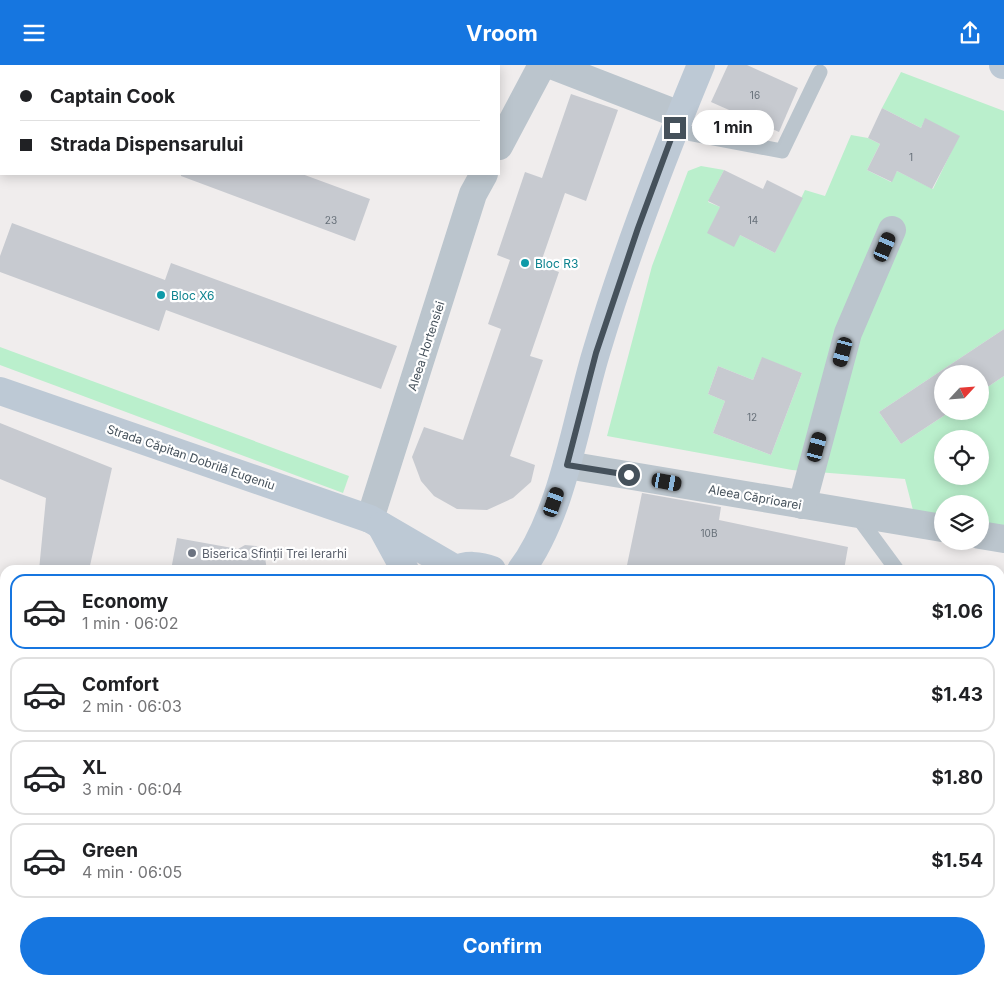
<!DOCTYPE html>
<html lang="en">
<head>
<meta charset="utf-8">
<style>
	body { margin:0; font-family:Inter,sans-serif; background:#f2f2f2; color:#202124; height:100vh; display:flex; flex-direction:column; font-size:19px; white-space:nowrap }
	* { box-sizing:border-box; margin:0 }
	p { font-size:16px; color:#757577 }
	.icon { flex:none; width:28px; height:28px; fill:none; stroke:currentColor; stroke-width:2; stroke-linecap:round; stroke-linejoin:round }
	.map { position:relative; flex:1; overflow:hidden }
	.details { position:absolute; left:0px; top:500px; width:1005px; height:420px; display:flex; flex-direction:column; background:#fff; border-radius:15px 15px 0 0; box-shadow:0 2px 12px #0003 }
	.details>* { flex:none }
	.banner { position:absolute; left:0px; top:0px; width:500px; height:110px; box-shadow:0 2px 12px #0003; display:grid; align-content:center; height:110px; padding:0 20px; background:#fff }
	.needle { width:32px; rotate:64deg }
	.controls { position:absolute; left:934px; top:300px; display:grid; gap:10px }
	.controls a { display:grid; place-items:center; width:55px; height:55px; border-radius:50%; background:#fff; box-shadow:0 2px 12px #0003; font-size:25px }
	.end { position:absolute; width:22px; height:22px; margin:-11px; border:6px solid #45515b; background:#fff; box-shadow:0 0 0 2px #fff }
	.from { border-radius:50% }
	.bubble { position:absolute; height:35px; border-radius:18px; background:#fff; box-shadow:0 2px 12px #0003; font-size:16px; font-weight:700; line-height:35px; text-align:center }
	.car { position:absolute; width:15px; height:30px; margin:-15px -8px; border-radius:6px; box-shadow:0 0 4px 1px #0007; background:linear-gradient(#222 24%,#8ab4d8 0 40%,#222 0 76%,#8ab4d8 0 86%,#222 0) }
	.banner b { display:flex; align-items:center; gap:18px; height:48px; font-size:19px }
	.banner b+b { border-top:1px solid #e0e0e0 }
	.banner i { width:12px; height:12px; background:#202124 }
	ul { padding:9px 0 0; list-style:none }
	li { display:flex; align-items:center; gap:15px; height:75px; margin:0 10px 8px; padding:0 10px; border:2px solid #e0e0e0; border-radius:15px }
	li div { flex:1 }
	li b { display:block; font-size:19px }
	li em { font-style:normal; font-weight:700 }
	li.current { border-color:#1676e0 }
	li>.icon { width:45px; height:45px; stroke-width:1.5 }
	.action { display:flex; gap:10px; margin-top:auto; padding:10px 20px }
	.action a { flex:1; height:58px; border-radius:30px; background:#1676e0; color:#fff; font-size:20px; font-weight:700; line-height:58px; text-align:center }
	header { display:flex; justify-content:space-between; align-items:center; height:65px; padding:0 20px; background:#1676e0; color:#fff; font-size:22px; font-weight:700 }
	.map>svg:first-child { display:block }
	.green { fill:#baefcc; fill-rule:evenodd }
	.building { fill:#c7cad0 }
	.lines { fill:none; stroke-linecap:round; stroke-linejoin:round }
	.lane { stroke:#bbc5cd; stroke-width:15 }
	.street { stroke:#bbc5cd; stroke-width:28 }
	.secondary { stroke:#bdc9d5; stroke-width:28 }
	.route { stroke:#45515b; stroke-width:6 }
	.culture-dot { fill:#0f9aa8; stroke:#fff; stroke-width:2 }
	.worship-dot { fill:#6b7280; stroke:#fff; stroke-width:2 }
	.labels { text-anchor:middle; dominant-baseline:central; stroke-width:4.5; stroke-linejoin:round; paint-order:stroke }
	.number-label { font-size:10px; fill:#666f78 }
	.culture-label { font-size:12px; fill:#0d838f; stroke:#fff; text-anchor:start }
	.street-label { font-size:12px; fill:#45515b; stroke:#fff }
	.worship-label { font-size:12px; fill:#5b616d; stroke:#fff; text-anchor:start }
</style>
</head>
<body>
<header><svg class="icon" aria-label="menu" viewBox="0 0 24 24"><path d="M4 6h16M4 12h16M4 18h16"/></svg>Vroom<svg class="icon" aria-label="share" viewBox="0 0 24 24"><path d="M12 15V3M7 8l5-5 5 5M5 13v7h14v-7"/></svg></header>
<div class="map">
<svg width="1004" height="920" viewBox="0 0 1004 920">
	<rect width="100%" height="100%" fill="#f0eded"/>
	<g class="green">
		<path d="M901,7L1004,46V264L879,347L901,379L951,346H980V327L1004,311V464L980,460V439H942V454L914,449L905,414L792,405L607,371L652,201L688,106L701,101L724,105L708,137L720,142L740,170L775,188L805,125L825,131L851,70L868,73L880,79L867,105L891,117L897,106L933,124L959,71L925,54L921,63L882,43ZM762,293L802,308L771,390L713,368L725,336L708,329L718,301L753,315ZM942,374H980V411H942Z"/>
		<path d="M0,282L349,411L343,428L0,300Z"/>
		<path d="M1004,543V619L1001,621L1000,546Z"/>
		<path d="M0,691H5V895L0,896Z"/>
		<path d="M1004,829V879L1000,881V832Z"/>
		<path d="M32,915H173L176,920H34Z"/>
		<path d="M325,915H409L399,920H327Z"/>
		<path d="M453,915H530L532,920H455Z"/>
		<path d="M563,915H612L615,920H565Z"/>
		<path d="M732,915H812L803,920H722Z"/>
		<path d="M865,915H939L930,920H857Z"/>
	</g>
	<g class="building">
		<path d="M728,0H747L798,23L779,67L711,37Z"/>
		<path d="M571,29L618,45L586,136L565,128L540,200L559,207L530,291L543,295L510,391L535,400L531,417L513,433L487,445L457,444L434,431L421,416L412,392L424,362L463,375L501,264L488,259L510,195L497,190L525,107L542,113Z"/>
		<path d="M882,43L921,63L925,53L960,71L932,124L897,106L892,117L867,105L880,79L868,73Z"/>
		<path d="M724,105L763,124L767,115L803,133L775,188L740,170L734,182L707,168L720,142L708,136Z"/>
		<path d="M181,109H302L370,134L355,176L181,111Z"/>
		<path d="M12,158L165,215L171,198L397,281L381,324L166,245L159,266L0,207V191Z"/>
		<path d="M1004,264V311L980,327V309H942V346H951L901,379L879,347Z"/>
		<path d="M762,292L802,308L771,390L713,368L725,336L708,329L718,301L753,315Z"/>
		<path d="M0,358L112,403L89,505H39L46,433L0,414Z"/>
		<path d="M642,428L721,442L719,455L848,482L844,505H626Z"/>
		<path d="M177,473L238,484L245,480L256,481L264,487L267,505H171Z"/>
	</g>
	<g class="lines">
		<g class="lane">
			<path d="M675,63L692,69L782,86L820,7"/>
			<path d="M855,448L897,505"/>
			<path d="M249,915L252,920"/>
			<path d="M466,915L469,920"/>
		</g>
		<g class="street">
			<path d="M551,0L680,50"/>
			<path d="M10,1L11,0"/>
			<path d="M0,31L1,27"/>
			<path d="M499,81L542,0"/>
			<path d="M567,400L942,463"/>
			<path d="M802,440L848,268L892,165"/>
			<path d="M370,454L473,129L484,109"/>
			<path d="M980,470L1004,474"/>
			<path d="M1000,821L1004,819"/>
			<path d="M0,912L5,911"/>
			<path d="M833,920L842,915"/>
		</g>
		<g class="secondary">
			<path d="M1003,0H1004"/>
			<path d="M0,326L370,454L456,504"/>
			<path d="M381,461L405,505"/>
			<path d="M454,505C466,499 480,500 492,505"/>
			<path d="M521,505C563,449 576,354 596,288C625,190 662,94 701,0"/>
			<path d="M0,652H5"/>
			<path d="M652,915L655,920"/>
		</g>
	</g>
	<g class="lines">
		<path class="route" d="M629,410L567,400L596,288L638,163L675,63"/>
	</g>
	<g class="culture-dot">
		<circle cx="525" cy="198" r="5"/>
		<circle cx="161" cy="230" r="5"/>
	</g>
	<circle class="worship-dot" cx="192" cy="488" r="5"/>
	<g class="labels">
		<g class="number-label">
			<text x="755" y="30">16</text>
			<text x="911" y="92">1</text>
			<text x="331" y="155">23</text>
			<text x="753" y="155">14</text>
			<text x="752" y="352">12</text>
			<text x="709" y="468">10B</text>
		</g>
		<g class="culture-label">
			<text x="535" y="198">Bloc R3</text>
			<text x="171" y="230">Bloc X6</text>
		</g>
		<g class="street-label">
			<text transform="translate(426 281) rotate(-72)">Aleea Hortensiei</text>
			<text transform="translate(191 392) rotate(19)">Strada Căpitan Dobrilă Eugeniu</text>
			<text transform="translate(755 432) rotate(10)">Aleea Căprioarei</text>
		</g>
		<g class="worship-label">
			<text x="202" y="488">Biserica Sfinții Trei Ierarhi</text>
		</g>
	</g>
</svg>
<div class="controls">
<a><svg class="needle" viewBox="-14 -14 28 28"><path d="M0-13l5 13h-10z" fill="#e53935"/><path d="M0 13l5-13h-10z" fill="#757577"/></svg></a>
<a><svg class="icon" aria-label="locate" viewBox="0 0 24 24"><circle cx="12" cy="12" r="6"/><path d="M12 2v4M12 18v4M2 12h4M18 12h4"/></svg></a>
<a><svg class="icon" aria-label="layers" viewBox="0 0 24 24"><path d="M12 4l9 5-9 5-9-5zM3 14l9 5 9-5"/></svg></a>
</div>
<i class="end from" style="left:629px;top:410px"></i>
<i class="end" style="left:675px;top:63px"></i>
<div class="bubble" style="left:692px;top:45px;width:82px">1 min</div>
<i class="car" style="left:885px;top:182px;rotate:23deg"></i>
<i class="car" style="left:843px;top:287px;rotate:195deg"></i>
<i class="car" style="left:817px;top:382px;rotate:15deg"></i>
<i class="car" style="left:667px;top:417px;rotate:100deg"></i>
<i class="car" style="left:554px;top:437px;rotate:19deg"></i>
<div class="banner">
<b><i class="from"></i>Captain Cook</b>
<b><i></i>Strada Dispensarului</b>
</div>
<section class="details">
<ul>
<li class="current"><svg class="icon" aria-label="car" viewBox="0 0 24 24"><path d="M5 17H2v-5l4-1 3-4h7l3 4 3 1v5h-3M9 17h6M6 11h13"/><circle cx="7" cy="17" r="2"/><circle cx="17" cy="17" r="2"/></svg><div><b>Economy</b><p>1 min · 06:02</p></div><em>$1.06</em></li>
<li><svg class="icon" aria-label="car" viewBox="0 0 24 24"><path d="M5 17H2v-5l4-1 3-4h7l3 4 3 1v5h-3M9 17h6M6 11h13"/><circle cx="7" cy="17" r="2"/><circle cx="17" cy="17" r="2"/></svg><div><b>Comfort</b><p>2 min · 06:03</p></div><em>$1.43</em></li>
<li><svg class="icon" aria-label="car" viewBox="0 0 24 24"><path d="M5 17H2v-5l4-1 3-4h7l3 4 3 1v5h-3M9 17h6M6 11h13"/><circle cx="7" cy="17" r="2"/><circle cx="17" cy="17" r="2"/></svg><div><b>XL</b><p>3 min · 06:04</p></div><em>$1.80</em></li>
<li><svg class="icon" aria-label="car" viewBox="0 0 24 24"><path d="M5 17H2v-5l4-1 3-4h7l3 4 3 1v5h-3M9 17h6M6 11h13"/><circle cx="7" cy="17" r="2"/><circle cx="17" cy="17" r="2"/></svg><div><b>Green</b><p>4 min · 06:05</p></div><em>$1.54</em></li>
</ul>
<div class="action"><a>Confirm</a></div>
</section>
</div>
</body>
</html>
